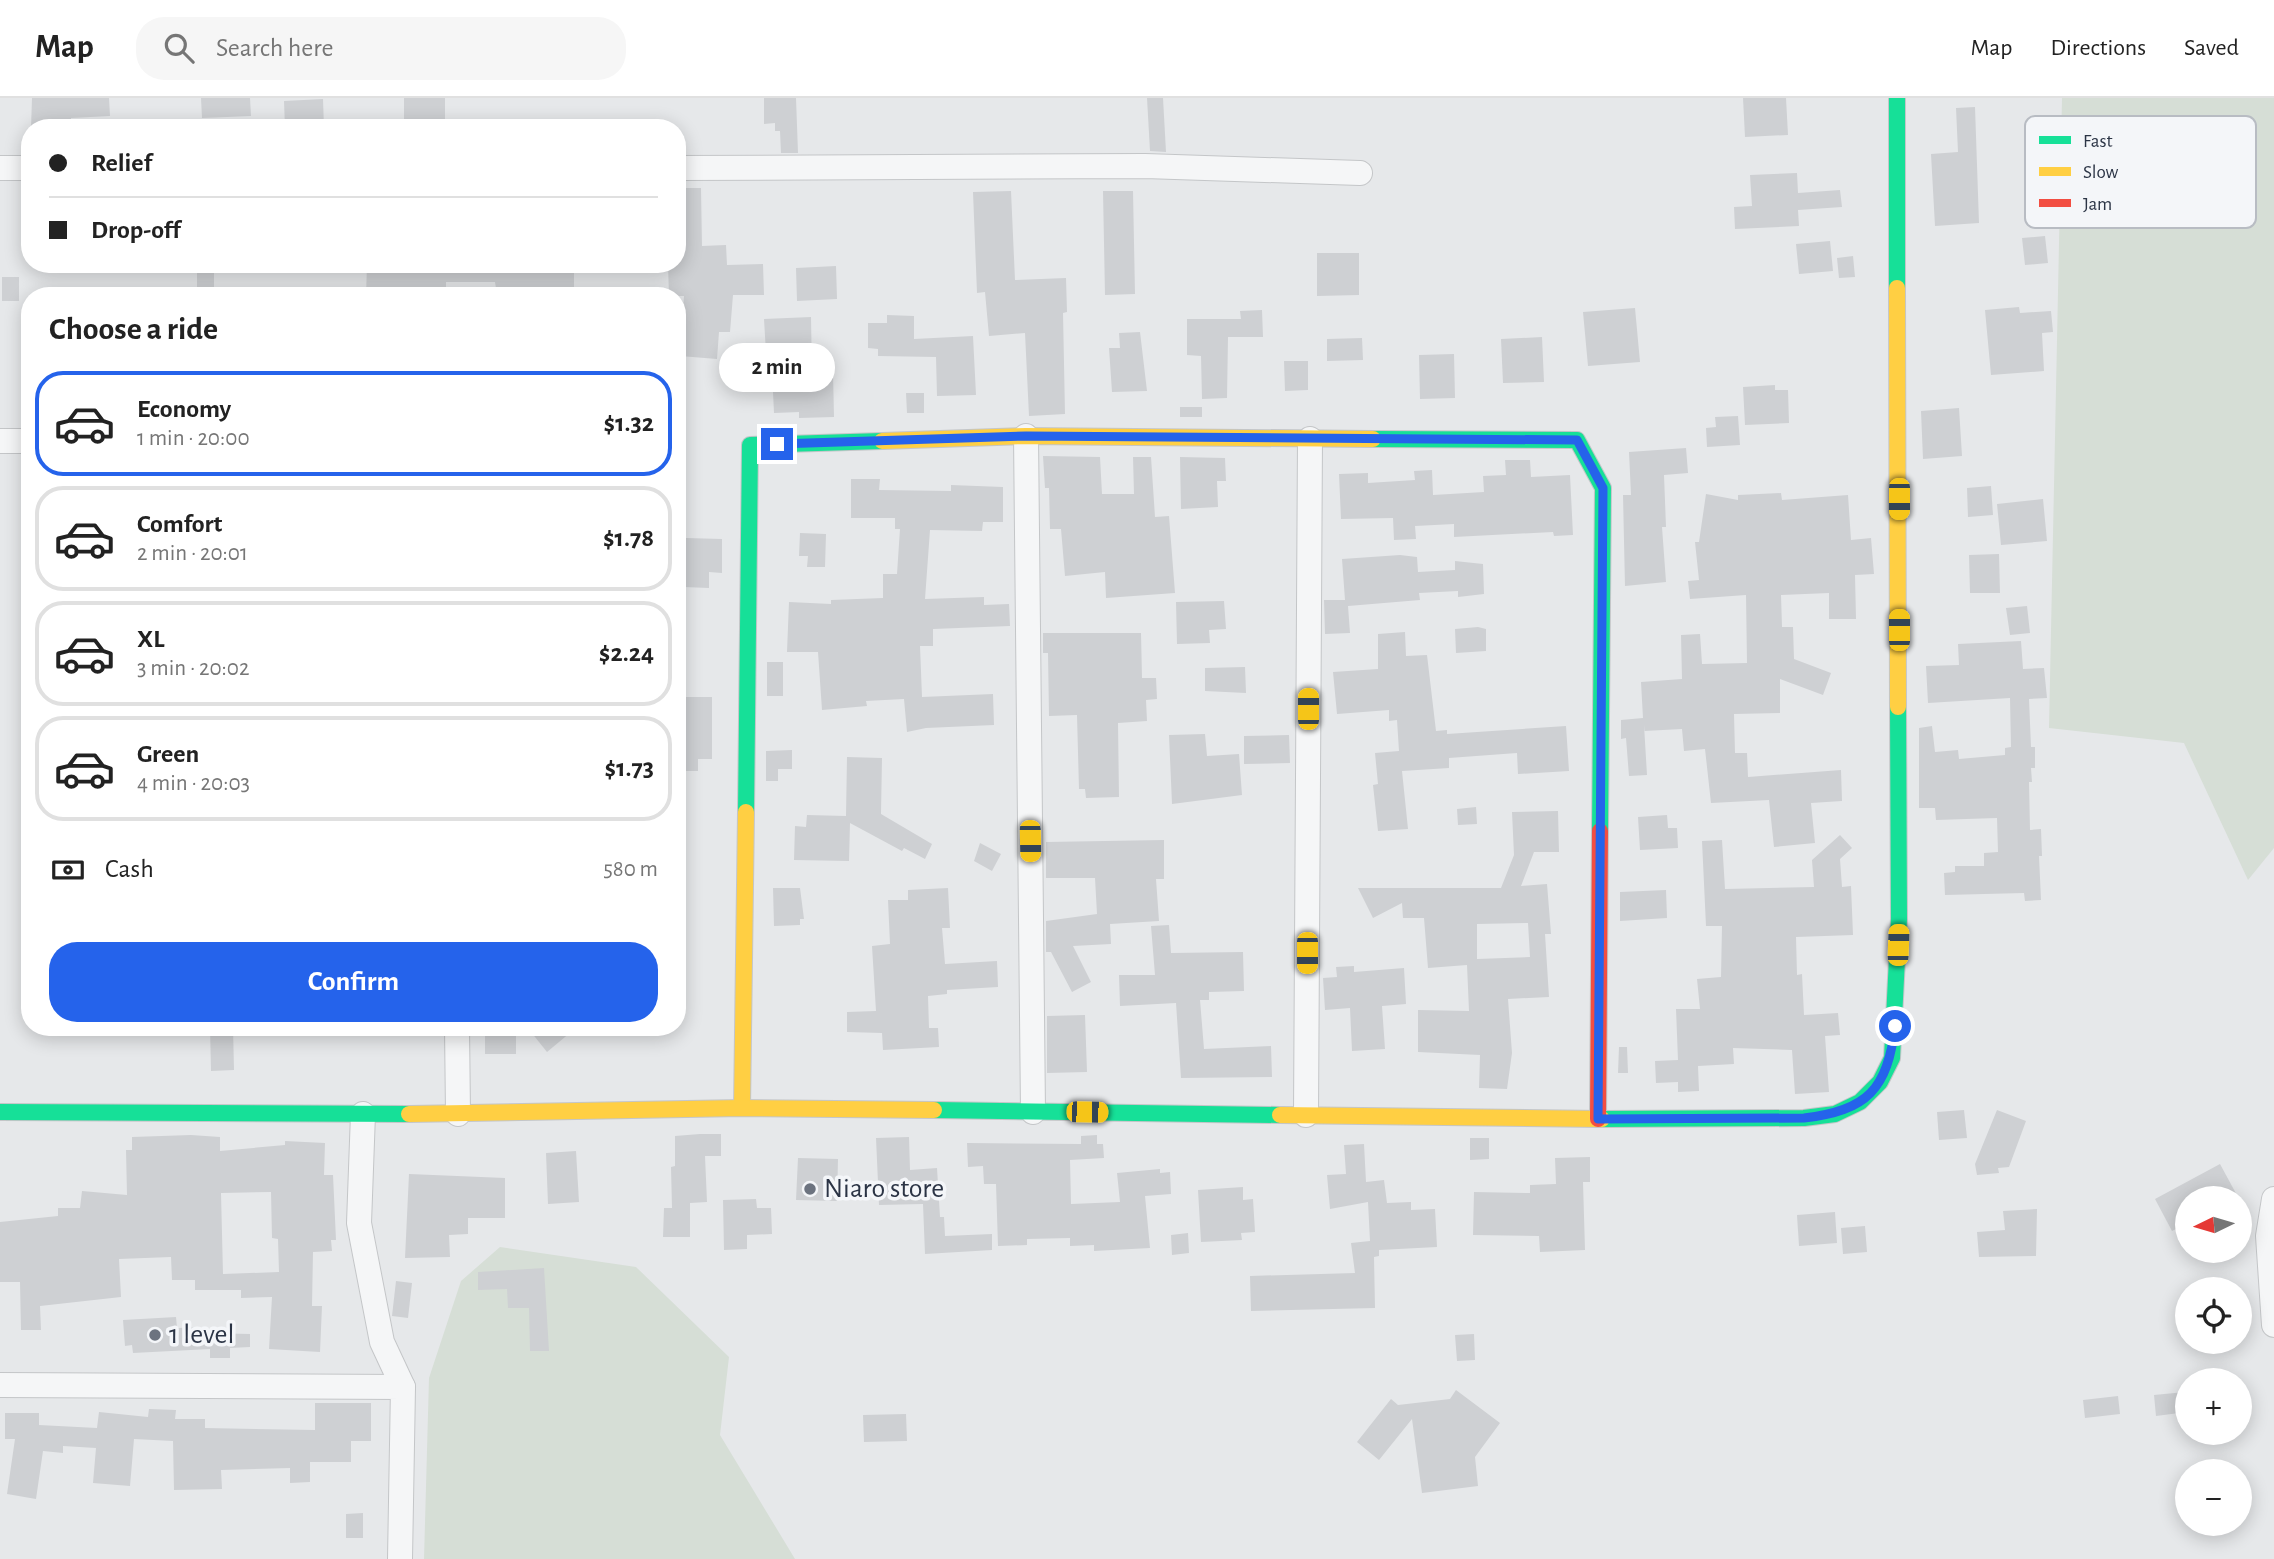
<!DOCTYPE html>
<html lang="en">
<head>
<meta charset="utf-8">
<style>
	body { margin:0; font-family:"Alegreya Sans",sans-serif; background:#f6f6f6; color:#222; height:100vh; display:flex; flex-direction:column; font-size:26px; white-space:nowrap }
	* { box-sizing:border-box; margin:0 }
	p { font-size:23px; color:#767676 }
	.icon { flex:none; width:38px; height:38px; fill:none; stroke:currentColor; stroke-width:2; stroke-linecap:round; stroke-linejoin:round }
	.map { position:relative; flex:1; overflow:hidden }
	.sheet { position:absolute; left:21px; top:189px; width:665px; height:749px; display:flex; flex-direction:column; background:#fff; border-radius:28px; box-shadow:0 4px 18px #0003 }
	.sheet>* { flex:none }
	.top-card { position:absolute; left:21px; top:21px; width:665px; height:154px; border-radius:28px; box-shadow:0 4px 18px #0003; display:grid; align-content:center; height:154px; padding:0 28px; background:#fff }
	.needle { width:46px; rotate:265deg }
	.tools { position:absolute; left:2175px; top:1088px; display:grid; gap:14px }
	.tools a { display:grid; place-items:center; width:77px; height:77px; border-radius:50%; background:#fff; box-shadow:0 4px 18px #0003; font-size:35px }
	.end { position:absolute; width:32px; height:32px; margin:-16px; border:9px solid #2563eb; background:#fff; box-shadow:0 0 0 4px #fff }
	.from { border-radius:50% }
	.bubble { position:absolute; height:49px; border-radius:24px; background:#fff; box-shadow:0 4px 18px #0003; font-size:23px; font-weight:600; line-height:49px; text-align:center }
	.car { position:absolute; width:21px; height:42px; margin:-21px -10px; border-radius:9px; box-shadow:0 0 5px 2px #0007; background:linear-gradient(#f5c518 24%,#345 0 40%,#f5c518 0 76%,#345 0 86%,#f5c518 0) }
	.top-card b { display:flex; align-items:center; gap:24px; height:66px; font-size:26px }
	.top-card b+b { border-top:2px solid #e0e0e0 }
	.top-card i { width:18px; height:18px; background:#222 }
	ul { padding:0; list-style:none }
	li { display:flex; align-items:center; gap:21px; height:105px; margin:0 14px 10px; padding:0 14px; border:4px solid #e0e0e0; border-radius:28px }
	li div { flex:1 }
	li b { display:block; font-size:26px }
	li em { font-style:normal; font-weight:600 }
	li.selected { border-color:#2563eb }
	li>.icon { width:63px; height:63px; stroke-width:1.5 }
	h2 { padding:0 28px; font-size:32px; line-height:84px }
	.pay { display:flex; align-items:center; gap:18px; height:77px; padding:0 28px; font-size:26px }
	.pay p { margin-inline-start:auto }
	.cta { display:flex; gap:14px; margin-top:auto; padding:14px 28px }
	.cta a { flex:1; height:80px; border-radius:28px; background:#2563eb; color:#fff; font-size:28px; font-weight:600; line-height:80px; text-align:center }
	header { display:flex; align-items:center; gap:42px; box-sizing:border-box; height:98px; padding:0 35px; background:#fff; border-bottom:2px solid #e0e0e0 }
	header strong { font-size:33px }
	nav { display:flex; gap:38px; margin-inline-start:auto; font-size:24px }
	.search { width:490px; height:63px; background:#f6f6f6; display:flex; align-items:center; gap:18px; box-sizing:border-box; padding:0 24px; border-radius:28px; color:#767676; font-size:26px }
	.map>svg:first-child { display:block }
	.green { fill:#d6ded6 }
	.building { fill:#ced0d3; fill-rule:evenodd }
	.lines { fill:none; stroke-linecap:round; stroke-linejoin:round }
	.street-casing { stroke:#c4c6c8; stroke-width:26 }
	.fast-casing { stroke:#c4c6c8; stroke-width:18 }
	.slow-casing { stroke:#c4c6c8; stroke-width:18 }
	.jam-casing { stroke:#c4c6c8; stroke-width:18 }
	.street { stroke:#f5f6f7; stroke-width:24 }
	.fast { stroke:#16e098; stroke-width:16 }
	.slow { stroke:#ffcf43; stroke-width:16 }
	.jam { stroke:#f24e42; stroke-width:16 }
	.route { stroke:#2563eb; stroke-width:9 }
	.poi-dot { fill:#6c737f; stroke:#f4f6f9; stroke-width:2.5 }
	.labels { text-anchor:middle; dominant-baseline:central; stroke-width:7; stroke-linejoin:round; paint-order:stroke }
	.poi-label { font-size:28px; fill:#2b3445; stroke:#f4f6f9; text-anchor:start }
	.key { fill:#f4f6f9; stroke:#b8bcc3; stroke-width:2 }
	.key-label { font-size:19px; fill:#2b3445 }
</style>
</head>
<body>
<header>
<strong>Map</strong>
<div class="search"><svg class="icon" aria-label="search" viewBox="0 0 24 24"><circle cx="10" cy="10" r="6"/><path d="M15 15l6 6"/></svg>Search here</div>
<nav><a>Map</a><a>Directions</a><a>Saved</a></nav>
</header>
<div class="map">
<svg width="2274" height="1461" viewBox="0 0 2274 1461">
	<rect width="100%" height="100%" fill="#e6e8ea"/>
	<g class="green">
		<path d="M2062,0H2274V750L2248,782L2184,645L2049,630Z"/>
		<path d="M500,1149L636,1169L729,1259L720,1337L795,1461H424L429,1280L461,1183Z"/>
	</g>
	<g class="building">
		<path d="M32,0H109L110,18L71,20V30H31Z"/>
		<path d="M201,0H250L251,18L202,20Z"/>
		<rect x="404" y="0" width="41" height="30"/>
		<path d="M764,0H796L798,55H781L780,33H775V25L764,26Z"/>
		<path d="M1147,0H1163L1166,54L1150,53Z"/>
		<path d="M1743,0H1786L1788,37L1745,39Z"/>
		<path d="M323,1L324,30H285L284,3Z"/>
		<path d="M1975,9L1979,125L1935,128L1931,56L1958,54L1956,10Z"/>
		<path d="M1797,75L1798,95L1840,92L1842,109L1798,112L1799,128L1735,131L1734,109L1752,108L1750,77Z"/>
		<path d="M677,90H701L702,148L726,147L727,167L763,166L764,197H733L730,234H719L717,261L680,258L684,198H669L668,166H677Z"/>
		<path d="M1011,93L1015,182L1066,180L1067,214L1063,215L1065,316L1029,318L1025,235L989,238L985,194L977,195L973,94Z"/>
		<path d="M1103,93H1133L1135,196L1105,197Z"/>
		<path d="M2045,138L2048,165L2025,167L2022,140Z"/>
		<path d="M1830,143L1833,173L1799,176L1796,146Z"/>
		<path d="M1317,155H1359V197L1317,198Z"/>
		<path d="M1853,158L1855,179L1839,180L1837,160Z"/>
		<rect x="197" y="166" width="17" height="32"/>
		<path d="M367,166H574V196H541V193L497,197L495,184H446V198H366Z"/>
		<path d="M836,168L837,201L797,203L796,170Z"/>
		<rect x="2" y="179" width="17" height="24"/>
		<path d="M2019,209L2020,215L2051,213L2053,234L2042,235L2044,273L1991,277L1985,212Z"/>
		<path d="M1635,210L1640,264L1588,268L1583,214Z"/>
		<path d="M1262,212L1263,239H1228L1227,300L1202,301L1201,258L1187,257V221H1241L1240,213Z"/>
		<path d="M887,217L914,218V241L973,238L976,297L937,298L936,259L878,258V251L868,250V225H887Z"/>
		<path d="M811,219L812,275L833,274L834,319L799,320V314L774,315L772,273H755V255H766L764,221Z"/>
		<path d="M1140,234L1147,293L1112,294L1109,250H1120L1119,235Z"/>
		<path d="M1542,239L1544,284L1503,285L1501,241Z"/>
		<path d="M1362,240L1363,262L1327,263V241Z"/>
		<path d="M1454,256L1455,300L1420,301L1419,257Z"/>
		<path d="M1284,263H1308V292L1285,293Z"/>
		<path d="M1775,287V292H1788L1789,325L1745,327L1743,289Z"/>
		<path d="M906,295H924V315H907Z"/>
		<rect x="1180" y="309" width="22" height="10"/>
		<path d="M1959,310L1962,358L1923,361L1921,313Z"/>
		<path d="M1738,318L1740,347L1707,349L1706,330L1716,329L1715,319Z"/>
		<path d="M1686,350L1688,375L1664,377L1666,429H1662L1666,484L1625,488L1623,397H1631L1629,354Z"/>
		<path d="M1043,358L1100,359L1102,396H1134L1133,359H1151L1155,419L1169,418L1175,495L1106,500L1105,474L1065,478L1061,431H1050L1049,390H1045Z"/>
		<path d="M1180,359L1225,360L1226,383H1217L1218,409L1181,411Z"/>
		<path d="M1505,362H1530L1531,379L1570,377L1573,437L1554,438L1553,434L1454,439V426L1415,428L1416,441L1394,442L1393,420L1341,421L1339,376L1368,375V385L1415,382L1414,373L1432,372L1433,397L1484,394L1483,378L1506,377Z"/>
		<path d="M851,381H880L879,392L951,393V387L1003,389V424H983L982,433L930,432L925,501L984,499V507L1009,506L1010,528L933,531V548H920L922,599L993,596L994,627L926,630L907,634L904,601L866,603L867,608L822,612L818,554H787L789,504L831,506V502L883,500V476H897L900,431H895V420H851Z"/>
		<path d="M1991,388L1993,417L1968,419L1967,390Z"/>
		<path d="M1781,395L1782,402L1848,397L1851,442L1871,440L1874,476L1855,477L1856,521H1829V495L1781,497L1782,529H1793L1794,561L1831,575L1823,597L1780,581V615L1734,616L1735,655H1747L1748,679L1841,672L1842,703L1811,705L1815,745L1774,749L1769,702L1711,705L1705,651L1684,653L1682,631L1644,633V627L1647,677L1629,678L1626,640L1621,641V622L1643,620L1641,584L1682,581L1681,537L1700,536L1702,566L1747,565L1746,497L1690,501L1688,483L1699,482L1695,444H1699L1706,396L1738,402V397Z"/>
		<path d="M2043,401L2047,443L2001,447L1997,406Z"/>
		<path d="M800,435L826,436L825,469H807L808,458H799Z"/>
		<path d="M686,440L722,441V475L709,474V490L684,489Z"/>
		<path d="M1999,456L2000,495H1970L1969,457Z"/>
		<path d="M1400,457L1417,459L1418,474L1455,472V463L1483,466L1484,496L1458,499V493L1419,495L1420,502L1348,508L1350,535L1325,536L1324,502H1345L1342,461Z"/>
		<path d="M1224,503L1226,531L1209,532L1210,545L1177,546L1176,504Z"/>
		<path d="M2027,508L2030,535L2010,537L2006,510Z"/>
		<path d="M1478,529L1486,531V553L1456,555L1455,531Z"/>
		<path d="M1405,534L1406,558L1427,557L1436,633L1447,632V636L1566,628L1569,673L1518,676L1517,655L1449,660V670L1402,673L1408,731L1378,733L1373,687L1378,686L1375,655L1399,653L1397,622L1389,623V612L1337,616L1333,574L1378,571V536Z"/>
		<path d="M1043,535H1141L1142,580H1156L1157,601L1146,602L1147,623L1118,625L1119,699L1086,700L1085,691H1079L1077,617L1049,618L1048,555H1043Z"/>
		<path d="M2021,543L2023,571L2044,570L2047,600L2029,601L2031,649H2035V670H2031L2032,684H2029L2030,732L2041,731L2042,758H2039L2041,802L2025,803L2024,795L1945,797L1944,775L1955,774V768H1984V755L1998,754L1997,720L1936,722L1935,710H1919V630L1932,628L1935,654L1958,652L1959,661L2005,657V650L2011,649L2010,600L1928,605L1926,568L1959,567L1958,546Z"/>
		<rect x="767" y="564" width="16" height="34"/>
		<path d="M1245,569L1246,595L1205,593V570Z"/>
		<path d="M677,599H712V661H698V673H677Z"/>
		<path d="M1205,636L1207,658L1239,656L1242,697L1172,706L1169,637Z"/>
		<path d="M1289,637L1290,665L1244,666V638Z"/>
		<path d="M792,652V671H778V683H766V653Z"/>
		<path d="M847,659L882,660L881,716L932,746L925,761L904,750L902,753L850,725L849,763L794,762L795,728L806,729L807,717L846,718Z"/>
		<path d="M1476,709L1477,726L1458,727L1457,711Z"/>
		<path d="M1558,713L1559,754H1534L1521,788L1547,786L1551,836H1545L1549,899L1508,901L1512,955L1507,991L1479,990L1480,957L1418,954V912L1469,913L1467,867L1428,870L1424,820H1403L1402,805L1373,820L1358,790H1501L1514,757L1512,714ZM1528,825L1530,859L1477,861V826Z"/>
		<path d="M1667,717L1668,730H1677L1678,750L1640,752L1638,719Z"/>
		<path d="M1840,737L1852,750L1840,761L1842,789L1851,788L1853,837L1796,839L1797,877L1802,876L1804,917L1838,915L1840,937L1825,938L1829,994L1795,996L1792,952L1733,950L1734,966L1698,968L1699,993L1678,994V984L1656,985L1655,963L1678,962L1676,911H1700L1697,881L1721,879L1722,828H1706L1702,743L1722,742L1725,791L1814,789L1812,762Z"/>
		<path d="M1164,742V781H1156L1159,823L1110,826L1111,846L1073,848L1091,884L1072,894L1051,854H1046V823L1097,816L1095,780H1046V744Z"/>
		<path d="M980,745L1001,756L992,773L974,763Z"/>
		<path d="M773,790H800L804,821H800V827L774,828Z"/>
		<path d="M948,790L950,830H942L945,866L997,863L998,889L947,892V896L928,898L929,930H938L939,949L883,952L882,935L847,934V914L876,913L872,848L890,846L888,802H908V792Z"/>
		<path d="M1666,792L1667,820L1620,823V794Z"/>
		<path d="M1169,827L1171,855L1243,854L1244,893L1209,894V902H1200L1204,951L1271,948L1272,979L1181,980L1176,905L1120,908L1119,877H1155L1151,828Z"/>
		<path d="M1354,868V874L1404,870L1406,906L1382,908L1385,951L1352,953L1350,910L1325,912L1323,880L1337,879L1336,869Z"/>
		<path d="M1085,917L1087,974L1047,975V918Z"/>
		<path d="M210,929H233L234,972L211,973Z"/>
		<rect x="485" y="929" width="31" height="27"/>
		<path d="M527,929H577L547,954Z"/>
		<path d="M1619,949H1627L1628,975H1618Z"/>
		<path d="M1964,1012L1967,1040L1939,1042L1937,1014Z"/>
		<path d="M1997,1012L2026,1023L2009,1069L1998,1070L1999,1075L1977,1077L1975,1066Z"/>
		<path d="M700,1036H721V1058H705L707,1104L690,1105V1139H663L664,1110H672L671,1069L675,1068V1038Z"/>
		<path d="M191,1037L220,1039V1053L285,1047V1043L325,1045L324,1077H333L336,1142H331L332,1153L313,1154L312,1208H322L320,1254L269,1251L272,1199L241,1200V1192H195V1182H172L171,1159L119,1161L121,1199L40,1208L41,1232H21L20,1184H0V1124L58,1118V1110H80L82,1093L127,1097L126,1052H132V1039ZM271,1094L272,1140L278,1141L279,1174L223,1176L221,1095Z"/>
		<path d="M1097,1037V1046H1103L1104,1060L1070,1062L1071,1106L1120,1104L1117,1075L1160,1071V1075L1170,1074L1171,1096L1145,1098L1150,1150L1094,1153V1147L1070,1148V1140L1027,1141V1147L998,1148L996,1086H984L983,1068L968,1069L967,1045L1081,1046V1038Z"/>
		<path d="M909,1039L910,1072L937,1070L940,1119H944L945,1138L992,1136V1152L925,1156L923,1106L879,1107L876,1040Z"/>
		<path d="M1470,1040H1489V1061L1470,1062Z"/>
		<path d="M1364,1046L1366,1084L1384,1082L1387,1105L1411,1104V1112L1435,1111L1437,1149L1379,1152V1158L1374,1159L1375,1210L1251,1213L1250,1178L1355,1175L1351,1145L1370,1143L1368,1104L1330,1111L1327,1077L1346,1076L1344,1047Z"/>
		<path d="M576,1053L579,1104L548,1106L546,1055Z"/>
		<path d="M1590,1059V1084H1583L1585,1152L1540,1154L1539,1138L1473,1137L1474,1094L1530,1095V1087L1556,1086L1555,1060Z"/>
		<path d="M798,1060L838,1061L837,1103L796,1102Z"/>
		<path d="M2220,1066L2239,1101H2188V1125L2172,1133L2155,1101Z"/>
		<path d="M409,1076L505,1080V1120H468V1136L449,1137L450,1159L405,1160Z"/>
		<path d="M1243,1089V1102L1253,1101L1255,1134L1241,1135L1242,1142L1201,1144L1198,1092Z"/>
		<path d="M756,1101L757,1110H771L772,1136L747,1137V1151L724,1152L723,1102Z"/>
		<path d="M2037,1111L2036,1158L1979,1159L1977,1134L2005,1132L2003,1113Z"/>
		<path d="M1835,1114L1837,1145L1799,1148L1797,1117Z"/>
		<path d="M1865,1128L1867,1154L1843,1156L1841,1130Z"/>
		<path d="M1188,1135L1189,1155L1172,1157L1171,1137Z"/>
		<path d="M544,1170L549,1253H530L529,1210H508L507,1191L478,1192V1174Z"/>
		<path d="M396,1183L412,1185L408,1220L392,1218Z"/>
		<path d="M176,1219L177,1230L206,1229V1235L250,1236V1249L230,1250V1260H210V1251L133,1255L132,1247L125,1248L123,1222Z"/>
		<path d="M1474,1236L1475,1262L1457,1263L1455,1237Z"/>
		<path d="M1456,1292L1500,1325L1475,1359L1478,1388L1422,1395L1412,1321L1379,1362L1357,1344L1391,1301L1398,1307L1450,1301Z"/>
		<path d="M2185,1294L2187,1314L2156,1318L2154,1297Z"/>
		<path d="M2118,1298L2120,1316L2085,1320L2083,1302Z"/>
		<path d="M315,1305H371V1343H351V1364H310V1384L290,1385V1370L221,1372L222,1391L174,1392L173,1343L134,1341L130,1388L93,1385L96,1350L63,1348V1355L43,1353L36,1401L7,1396L15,1341H5V1315H39V1327L97,1330L99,1314L148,1319L149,1311L176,1312L175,1321H205V1330L315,1332Z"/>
		<path d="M906,1316L907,1343L864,1344L863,1317Z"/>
		<path d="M363,1415V1440H346V1416Z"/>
	</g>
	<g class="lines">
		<g class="street-casing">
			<g id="street">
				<path d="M0,70H30"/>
				<path d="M677,70L1145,68L1360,75"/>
				<path d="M1026,338L1033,1014"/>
				<path d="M0,343H30"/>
				<path d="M457,929L458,1016"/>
				<path d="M363,1016L359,1125L382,1244L403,1289"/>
				<path d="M1306,1017L1310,341"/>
				<path d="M2274,1101L2268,1138L2274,1227"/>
				<path d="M0,1287L403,1289L400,1461"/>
			</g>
		</g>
		<g class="fast-casing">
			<g id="fast">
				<path d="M1897,0V190"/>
				<path d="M1373,341L1577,342L1603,390L1600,733"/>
				<path d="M746,714L750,347L882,343"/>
				<path d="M934,1012L1280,1017"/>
				<path d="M0,1014L409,1016"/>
				<path d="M1602,1021L1804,1020L1835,1016L1860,1004L1880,984L1892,960L1899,821L1898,609"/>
			</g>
		</g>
		<g class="slow-casing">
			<g id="slow">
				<path d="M1897,190L1898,609"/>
				<path d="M882,343L1026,338L1373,341"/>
				<path d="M742,1010L746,714"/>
				<path d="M409,1016L742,1010L934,1012"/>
				<path d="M1280,1017L1602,1021"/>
			</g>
		</g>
		<g class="jam-casing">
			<path id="jam" d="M1598,1021L1600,733"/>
		</g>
		<use href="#street" class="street"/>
		<use href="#fast" class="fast"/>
		<use href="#slow" class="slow"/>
		<use href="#jam" class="jam"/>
	</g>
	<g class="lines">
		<path class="route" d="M777,346L1026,338L1577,342L1603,390L1598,1021L1804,1020C1867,1013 1888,991 1895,928"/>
	</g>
	<g class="poi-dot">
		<circle cx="810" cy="1091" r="7"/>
		<circle cx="155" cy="1237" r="7"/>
	</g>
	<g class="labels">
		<g class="poi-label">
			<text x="824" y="1091">Niaro store</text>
			<text x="169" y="1237">1 level</text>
		</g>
	</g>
	<rect x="2025" y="18" width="231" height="112" rx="10" class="key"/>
	<rect x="2039" y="38" width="32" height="8" fill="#16e098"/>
	<rect x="2039" y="69" width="32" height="9" fill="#ffcf43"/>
	<rect x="2039" y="101" width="32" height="8" fill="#f24e42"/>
	<g class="key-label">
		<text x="2083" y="49">Fast</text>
		<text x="2083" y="80">Slow</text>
		<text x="2083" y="112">Jam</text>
	</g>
</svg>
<div class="tools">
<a><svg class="needle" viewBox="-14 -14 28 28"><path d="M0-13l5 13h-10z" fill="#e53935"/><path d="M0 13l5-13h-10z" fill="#767676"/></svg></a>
<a><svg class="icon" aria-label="locate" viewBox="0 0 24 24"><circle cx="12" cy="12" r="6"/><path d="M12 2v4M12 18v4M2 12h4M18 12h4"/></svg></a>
<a>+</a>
<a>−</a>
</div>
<i class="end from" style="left:1895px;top:928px"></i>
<i class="end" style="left:777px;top:346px"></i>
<div class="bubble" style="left:719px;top:245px;width:116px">2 min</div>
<i class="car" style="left:1899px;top:401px;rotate:180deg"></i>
<i class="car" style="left:1899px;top:532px;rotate:0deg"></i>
<i class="car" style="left:1308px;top:611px;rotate:0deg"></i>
<i class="car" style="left:1030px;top:743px;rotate:179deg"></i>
<i class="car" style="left:1898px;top:847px;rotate:2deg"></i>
<i class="car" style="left:1307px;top:855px;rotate:180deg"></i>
<i class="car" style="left:1087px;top:1014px;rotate:91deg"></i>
<div class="top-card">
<b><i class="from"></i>Relief</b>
<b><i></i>Drop-off</b>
</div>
<section class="sheet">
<h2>Choose a ride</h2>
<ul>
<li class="selected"><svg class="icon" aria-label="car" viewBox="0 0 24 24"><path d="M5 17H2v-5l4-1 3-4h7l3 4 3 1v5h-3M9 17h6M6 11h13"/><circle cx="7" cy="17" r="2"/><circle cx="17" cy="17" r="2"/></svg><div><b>Economy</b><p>1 min · 20:00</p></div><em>$1.32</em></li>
<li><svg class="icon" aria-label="car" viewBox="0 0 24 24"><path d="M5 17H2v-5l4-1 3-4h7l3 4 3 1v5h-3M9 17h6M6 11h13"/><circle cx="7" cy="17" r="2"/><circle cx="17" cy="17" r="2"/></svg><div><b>Comfort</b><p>2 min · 20:01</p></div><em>$1.78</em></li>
<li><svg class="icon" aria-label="car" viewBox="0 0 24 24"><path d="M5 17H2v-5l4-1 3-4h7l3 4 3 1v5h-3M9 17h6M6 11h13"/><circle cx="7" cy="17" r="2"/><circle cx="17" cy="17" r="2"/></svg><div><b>XL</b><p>3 min · 20:02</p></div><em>$2.24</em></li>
<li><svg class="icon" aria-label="car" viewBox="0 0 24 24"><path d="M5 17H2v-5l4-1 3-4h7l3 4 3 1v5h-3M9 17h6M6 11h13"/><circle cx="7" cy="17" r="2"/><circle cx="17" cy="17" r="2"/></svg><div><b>Green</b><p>4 min · 20:03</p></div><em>$1.73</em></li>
</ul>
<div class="pay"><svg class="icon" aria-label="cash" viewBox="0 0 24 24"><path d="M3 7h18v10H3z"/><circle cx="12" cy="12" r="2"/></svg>Cash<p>580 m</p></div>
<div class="cta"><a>Confirm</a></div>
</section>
</div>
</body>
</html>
